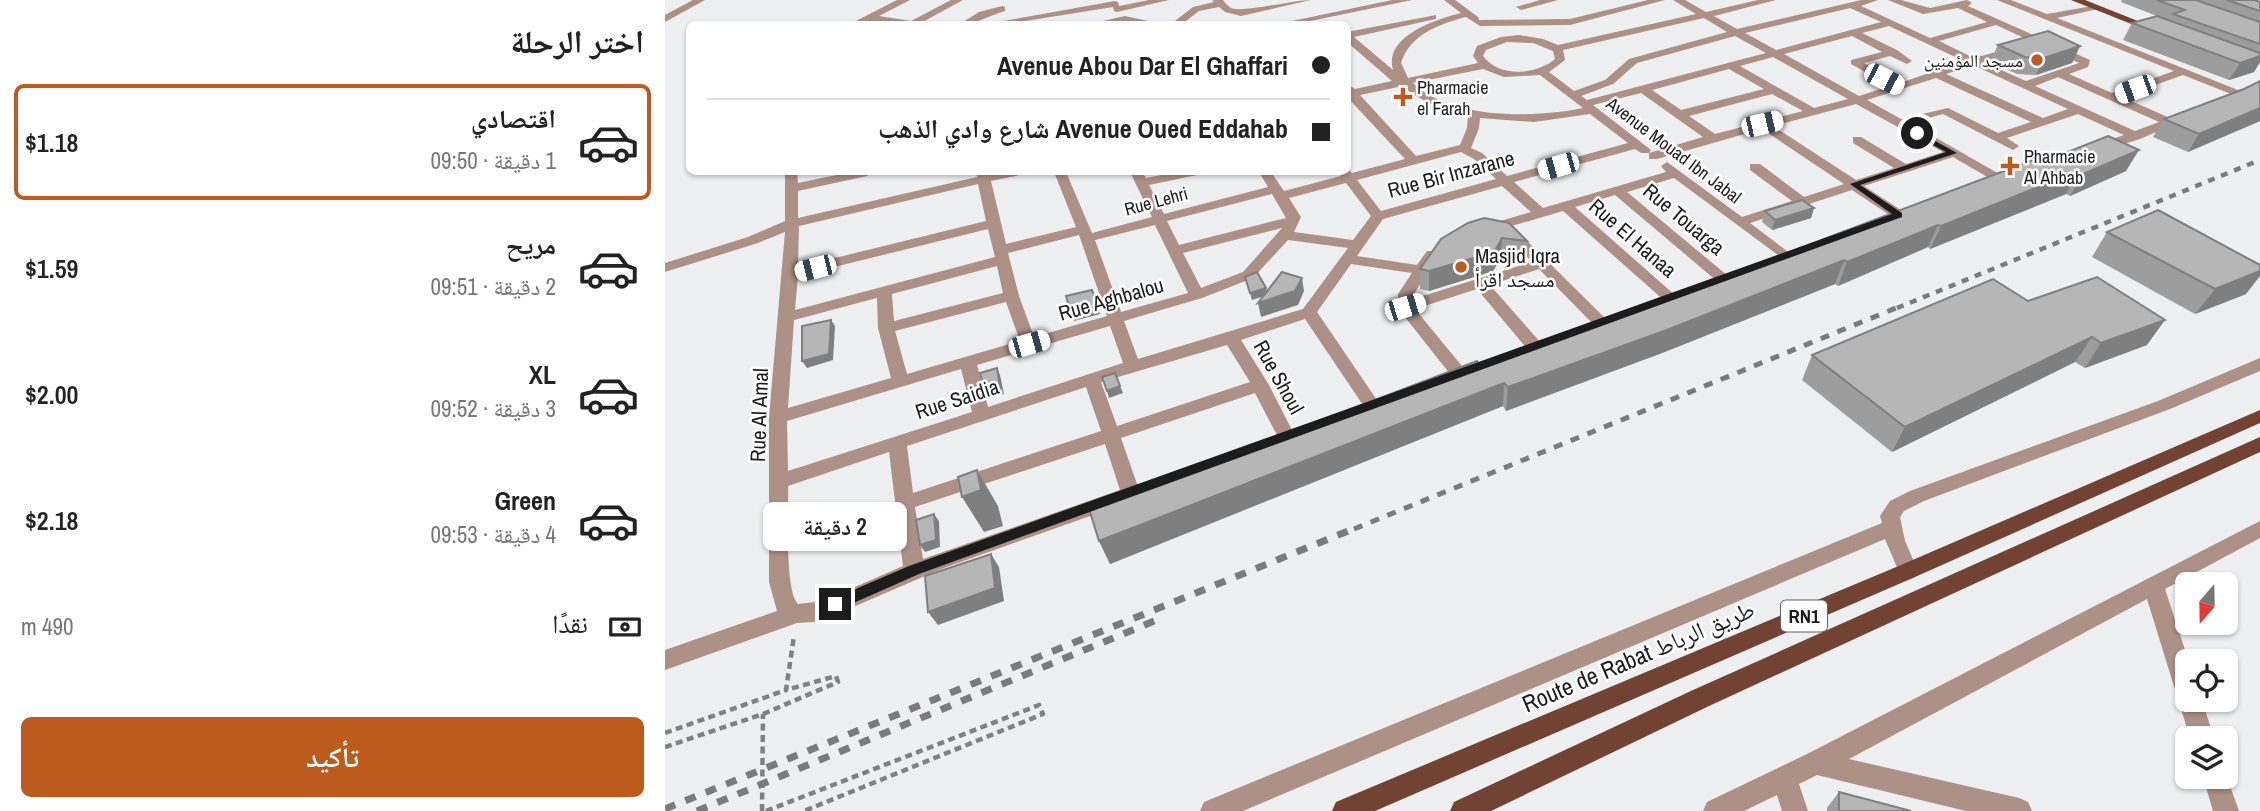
<!DOCTYPE html>
<html lang="ar">
<head>
<meta charset="utf-8">
<style>
	body { margin:0; font-family:"Archivo Narrow","Noto Naskh Arabic",sans-serif; background:#f6f6f6; color:#222; direction:rtl; height:100vh; display:flex; flex-direction:column; font-size:26px; white-space:nowrap }
	* { box-sizing:border-box; margin:0 }
	p { font-size:23px; color:#767676 }
	.icon { flex:none; width:38px; height:38px; fill:none; stroke:currentColor; stroke-width:2; stroke-linecap:round; stroke-linejoin:round }
	.map { position:relative; flex:1; overflow:hidden; direction:ltr }
	.details { display:flex; flex-direction:column; background:#fff; width:665px }
	.details>* { flex:none }
	.top-card { position:absolute; left:21px; top:21px; width:665px; height:154px; border-radius:10px; box-shadow:0 2px 5px #0004; direction:rtl; display:grid; align-content:center; height:154px; padding:0 21px; background:#fff }
	.needle { width:46px; rotate:200deg }
	.buttons { position:absolute; left:1510px; top:572px; display:grid; gap:14px }
	.buttons a { display:grid; place-items:center; width:63px; height:63px; border-radius:10px; background:#fff; box-shadow:0 2px 5px #0004; font-size:35px }
	.end { position:absolute; width:32px; height:32px; margin:-16px; border:9px solid #1c1c1c; background:#fff; box-shadow:0 0 0 4px #fff }
	.from { border-radius:50% }
	.bubble { position:absolute; height:49px; border-radius:10px; background:#fff; box-shadow:0 2px 5px #0004; font-size:23px; font-weight:600; line-height:49px; text-align:center; direction:rtl }
	.car { position:absolute; width:21px; height:42px; margin:-21px -10px; border-radius:9px; box-shadow:0 0 5px 2px #0007; background:linear-gradient(#fff 24%,#345 0 40%,#fff 0 76%,#345 0 86%,#fff 0) }
	.top-card b { display:flex; align-items:center; gap:24px; height:66px; font-size:26px }
	.top-card b+b { border-top:2px solid #e0e0e0 }
	.top-card i { width:18px; height:18px; background:#222 }
	ul { padding:0; list-style:none }
	li { display:flex; align-items:center; gap:21px; height:116px; margin:0 14px 10px; padding:0 7px; border:4px solid transparent; border-radius:10px }
	li div { flex:1 }
	li b { display:block; font-size:26px }
	li em { font-style:normal; font-weight:600 }
	li.current { border-color:#bc5b1d }
	li>.icon { width:63px; height:63px; stroke-width:1.5 }
	h2 { padding:0 21px; font-size:32px; line-height:84px }
	.pay { display:flex; align-items:center; gap:18px; height:77px; padding:0 21px; font-size:26px }
	.pay p { margin-inline-start:auto }
	.button { display:flex; gap:14px; margin-top:auto; padding:14px 21px }
	.button a { flex:1; height:80px; border-radius:10px; background:#bc5b1d; color:#fff; font-size:28px; font-weight:600; line-height:80px; text-align:center }
	main { display:flex; flex:1; min-height:0 }
	.map>svg:first-child { display:block }
	.lines { fill:none; stroke-linecap:round; stroke-linejoin:round }
	.path { stroke:#808181; stroke-width:4.5; stroke-dasharray:7 4.5; stroke-linecap:butt }
	.minor { fill:#ad9086; fill-rule:evenodd }
	.major { fill:#724232; fill-rule:evenodd }
	.rail-far2 { stroke:#7b7b7c; stroke-width:4.5; stroke-dasharray:7 7; stroke-linecap:butt }
	.rail-far1 { stroke:#7b7b7c; stroke-width:5; stroke-dasharray:9 9; stroke-linecap:butt }
	.rail { stroke:#7b7b7c; stroke-width:7; stroke-dasharray:11 11; stroke-linecap:butt }
	.wall { fill:#9d9d9d }
	.shaded-wall { fill:#807f80 }
	.building { fill:#b7b6b7; stroke:#807f80; stroke-width:2 }
	.route { fill:#1c1c1c }
	.poi-dot { fill:#bc5b1d; stroke:#fff; stroke-width:2.5 }
	.labels { text-anchor:middle; dominant-baseline:central; stroke-width:5; stroke-linejoin:round; paint-order:stroke }
	.far-poi-label { font-size:18px; fill:#1c1c1c; stroke:#fff; text-anchor:start }
	.far-street-label { font-size:18px; fill:#1c1c1c; stroke:#fff }
	.shield { fill:#fff; stroke:#606060; stroke-width:2 }
	.shield-label { font-size:19px; font-weight:bold; fill:#1c1c1c }
	.street-label { font-size:21px; fill:#1c1c1c; stroke:#fff }
	.poi-label { font-size:21px; fill:#1c1c1c; stroke:#fff; text-anchor:start }
	.near-street-label { font-size:24px; fill:#1c1c1c; stroke:#fff }
</style>
</head>
<body>
<main>
<div class="map">
<svg width="1595" height="811" viewBox="0 0 1595 811">
	<rect width="100%" height="100%" fill="#eeeff0"/>
	<g class="lines">
		<g class="path">
			<path d="M0,733L121,690"/>
			<path d="M0,747L98,714L173,682L171,676L121,690L129,636"/>
			<path d="M97,811L98,714"/>
			<path d="M101,811L374,705L378,714L139,811"/>
		</g>
		<g class="minor">
			<path d="M28,0H40L0,22V15Z"/>
			<path d="M232,0H245L214,16L246,21L286,0H298L254,24L204,21L197,24H185Z"/>
			<path d="M484,0H504L452,12L449,11L448,7L341,24L333,22L450,1L453,2L454,6Z"/>
			<path d="M547,0H558C560,3 563,6 566,8C576,13 629,0 646,0L576,16L560,12L554,7L534,11L517,24H506L528,7L549,2Z"/>
			<path d="M727,0H747L631,24H613Z"/>
			<path d="M779,0H790L813,17L814,20L905,19L983,0H1000L905,25L815,26L801,17C775,24 745,34 736,63L743,78L813,63L808,56L812,46L836,37L854,35L878,39L893,45L1031,14L1008,0H1020L1041,12L1093,0H1111L1049,16L1072,29L1196,0H1213L1196,6L1265,38L1322,22L1293,8L1258,14L1223,0H1236L1265,8L1302,0L1307,3L1303,6L1425,60L1423,67L1404,74L1447,93L1509,71L1332,0H1346L1382,14L1433,5V9L1392,18L1578,92L1574,100L1559,107H1551V103L1566,94L1518,75L1457,97L1505,118L1515,115L1521,119L1475,139L1433,152L1429,151V145L1459,135L1413,114L1342,138L1354,146L1348,150L1278,114L1245,123L1343,179L1341,182H1331L1288,157L1199,186L1239,212V218H1229L1187,190L1085,223L1126,254L1128,257L1121,261L1009,178L962,192L1063,276L1065,279L1063,282H1053L950,195L910,207L1011,296L1014,299L1011,302H1001L898,211L823,233L818,232V226L866,212L837,186L718,219L692,256L752,265L762,251H772L774,254L749,294L748,299L867,262L838,232L845,228L850,229L945,323L943,327H931L874,269L825,285L876,343L878,347L876,351H864L812,289L750,309L801,371L803,375L801,379H789L732,307L733,294L747,273L686,264L652,312L714,403L717,407L714,411H702L640,319L576,340L604,385L631,438L628,443H616L590,393L456,438L472,484L484,485L487,490L484,495L276,569L165,617L149,622L132,623L0,670V650L112,611L104,582V417L120,232L93,243L0,272V263L83,237L120,221V172H132L133,183L186,172H208L202,176L133,191V218L312,177L311,172H323L324,174L356,172L355,175L326,181L341,244L411,227L389,172H401L427,233L487,217L465,172H477L481,178L512,172H533L532,175L484,185L499,214L603,187L594,172H606L619,191L676,176L673,172H682V169L687,173L740,159L682,97V84L690,89L727,81L682,42V32L771,15V19L689,37L728,70C718,36 772,19 796,13ZM1185,8L1216,22L1111,50L1080,33ZM1039,18L1062,32L964,59L940,80L909,91L884,72L900,60L898,50ZM1331,25L1414,63L1361,81L1318,62L1353,50V46L1309,58L1274,41ZM1224,26L1299,61L1235,83L1199,63L1225,56L1242,64L1247,61L1232,50L1197,33ZM1070,36L1101,53L922,100L916,96L948,84L972,63ZM1187,36L1217,52L1186,60V64L1225,86L1194,96L1119,54ZM842,42L868,43L888,51L890,59C871,75 834,78 818,56L821,50ZM1108,57L1183,99L1149,108L1075,66ZM1308,65L1403,109L1378,118L1281,74ZM818,69L839,77L875,75L918,108C870,118 786,120 748,83ZM1064,69L1099,89L1016,110L987,90ZM1393,77L1494,122L1470,131L1370,86ZM1271,78L1366,122L1333,133L1283,108L1236,119L1202,100ZM738,86C755,102 780,110 803,115L802,128L795,145L751,156L695,95ZM976,93L1038,137L984,153V159H992L1097,129L1179,184L1139,197L1095,164H1085V170L1127,201L1077,217L1002,162L996,166L1001,172L878,208L849,182L970,149L976,153H984L986,150L928,105ZM1107,94L1138,111L1050,134L1024,116ZM1191,104L1278,152L1241,164L1196,137H1188V143L1229,168L1191,180L1108,126ZM925,114L963,143L842,176L817,153L806,148L814,128L815,118L869,122ZM796,152L809,159L831,179L716,211L692,180ZM681,183L706,216L688,240L629,232L636,217L624,198ZM313,184L321,221L133,267L134,226ZM607,194L621,218L514,245L502,221ZM490,225L523,293L456,312L430,240ZM617,228L578,272L536,288L518,253ZM323,229L330,257L130,310L133,276ZM414,235L442,316L369,337L354,296L343,253ZM623,240L683,248L638,309L473,359L459,321L537,298L588,278ZM332,266L338,293L229,321L227,294ZM212,298L213,328L226,378L123,408L129,320ZM341,302L355,341L242,374L230,331ZM445,326L458,363L323,407L312,365ZM562,345L585,382L452,426L436,382ZM296,369L307,412L123,471L122,421ZM421,387L436,431L248,493L242,446ZM440,444L455,490L258,559L250,507ZM224,452L238,566L158,601L133,604C119,590 124,508 123,486Z"/>
			<path d="M875,0H893L856,10L851,7Z"/>
			<path d="M337,6L340,7V11C325,15 310,25 295,24L314,12Z"/>
			<path d="M460,16L497,24H425Z"/>
			<path d="M1595,358V371L1505,409L1259,501L1239,511L1235,517L1240,541L1253,571L1250,577L1243,580L1236,577L1220,539L578,811H535L539,802L1217,523L1215,516L1225,501L1245,491L1493,401Z"/>
			<path d="M1595,521V538L1500,589L1524,662L1522,700H1537L1549,738H1525L1482,599L1184,759L1354,798L1363,802L1367,811H1301L1152,775L1134,784L1143,811H1117L1112,795L1079,811H1038L1042,802L1142,754Z"/>
			<path d="M1561,774L1562,777L1574,811H1548L1538,777H1561Z"/>
		</g>
		<g class="major">
			<path d="M1406,0H1420L1498,31L1489,33Z"/>
			<path d="M1595,410V423L1250,577L710,811H667L671,802L1236,565Z"/>
			<path d="M1595,437V452L1044,706L826,811H785L789,802L1028,690Z"/>
		</g>
		<path class="rail-far2" d="M1232,308L1595,160"/>
		<path class="rail-far1" d="M689,529L1236,306"/>
		<g class="rail">
			<path d="M0,809L693,527"/>
			<path d="M32,811L494,619"/>
		</g>
	</g>
	<g class="wall">
		<path d="M1457,0H1590L1595,2V62L1589,72L1564,80L1458,40L1467,23L1492,16L1456,2Z"/>
		<path d="M1333,45L1415,46L1407,63L1371,75L1352,74L1325,62Z"/>
		<path d="M1595,81V121L1523,152L1488,137L1499,119L1579,89Z"/>
		<path d="M1390,157L1461,171L1405,196L1401,194L1265,249L1263,247L1173,286L1170,284L997,353L841,411L838,406L445,564L434,541L815,365L926,327Z"/>
		<path d="M1149,208L1146,218L1107,230L1097,222L1100,211Z"/>
		<path d="M803,223L862,241L861,261L836,258L828,271L764,291L755,289V269Z"/>
		<path d="M1442,232L1581,294L1530,314L1427,257Z"/>
		<path d="M1363,301L1482,345L1420,368L1410,362L1227,452L1137,380L1147,355Z"/>
		<path d="M1174,792L1246,811H1162V808Z"/>
	</g>
	<g class="shaded-wall">
		<path d="M1415,46L1407,63L1371,75L1379,58Z"/>
		<path d="M1595,56V62L1589,72L1564,80L1575,63Z"/>
		<path d="M1595,108V121L1523,152L1534,134Z"/>
		<path d="M1474,150L1461,171L1405,196L1418,174Z"/>
		<path d="M1413,171L1401,194L1265,249L1276,226Z"/>
		<path d="M1149,208L1146,218L1107,230L1110,220Z"/>
		<path d="M1273,225L1263,247L1173,286L1182,262Z"/>
		<path d="M837,238L836,258L828,271L764,291V271Z"/>
		<path d="M1179,260L1170,284L997,353L841,411L843,387Z"/>
		<path d="M1595,271V276L1581,294L1530,314L1550,289Z"/>
		<path d="M637,278L639,291L633,305L596,317L593,303Z"/>
		<path d="M601,288L603,295L587,300L585,293Z"/>
		<path d="M427,290L435,314L409,321L406,314Z"/>
		<path d="M166,320L170,326L168,360L142,368L137,361Z"/>
		<path d="M1500,320L1482,345L1420,368L1436,343Z"/>
		<path d="M1427,337L1410,362L1227,452L1240,427Z"/>
		<path d="M332,368L335,375L339,394L323,398L320,391Z"/>
		<path d="M839,383L838,406L445,564L434,541Z"/>
		<path d="M455,386L458,393L444,398L442,391Z"/>
		<path d="M312,470L333,506L338,526L319,532L297,497Z"/>
		<path d="M269,514L274,521L275,547L260,552L255,545Z"/>
		<path d="M326,554L334,567L339,601L273,625L263,612Z"/>
	</g>
	<g class="building">
		<path d="M1492,0H1531L1595,22V44L1508,14L1520,10Z"/>
		<path d="M1562,0H1590L1595,2V11Z"/>
		<path d="M1492,16L1595,53V56L1575,63L1467,23Z"/>
		<path d="M1383,31L1415,46L1379,58L1360,57L1333,45Z"/>
		<path d="M1595,81V108L1534,134L1499,119L1579,89Z"/>
		<path d="M1443,136L1474,150L1418,174L1413,171L1276,226L1273,225L1182,262L1179,260L1002,330L843,387L839,383L434,541L424,509L812,361L815,365L924,325L926,327L1384,154L1390,157Z"/>
		<path d="M1137,200L1149,208L1110,220L1100,211Z"/>
		<path d="M1493,210L1595,265V271L1550,289L1442,232Z"/>
		<path d="M819,218L844,223L862,241L837,238L829,252L764,271L755,269L776,239L803,223Z"/>
		<path d="M592,272L601,288L585,293L580,277Z"/>
		<path d="M617,272L637,278L630,291L593,303Z"/>
		<path d="M1432,277L1500,320L1436,343L1427,337L1240,427L1147,355L1328,279L1363,301Z"/>
		<path d="M427,290L433,307L406,314L401,296Z"/>
		<path d="M166,320L164,354L137,361V326Z"/>
		<path d="M332,368L335,387L320,391L315,373Z"/>
		<path d="M450,373L455,386L442,391L437,377Z"/>
		<path d="M312,470L316,490L297,497L293,477Z"/>
		<path d="M269,514L271,540L255,545L251,520Z"/>
		<path d="M326,554L330,588L263,612L260,576Z"/>
		<path d="M1174,792L1246,811H1174Z"/>
	</g>
	<path class="route" d="M1252,131L1292,153L1195,185L1237,213V217L254,574L175,609L170,610L163,604L165,600L244,566L1227,214L1185,184L1281,152L1249,135Z"/>
	<g class="poi-dot">
		<circle cx="1372" cy="60" r="7"/>
		<path d="M734.5 86.5h7v7h7v7h-7v7h-7v-7h-7v-7h7z"/>
		<path d="M1341.5 155.5h7v7h7v7h-7v7h-7v-7h-7v-7h7z"/>
		<circle cx="796" cy="267" r="7"/>
	</g>
	<g class="labels">
		<g class="far-poi-label">
			<text x="1358" y="60" text-anchor="end">مسجد المؤمنين</text>
			<text x="752" y="87">Pharmacie<tspan x="752" dy="21">el Farah</tspan></text>
			<text x="1359" y="156">Pharmacie<tspan x="1359" dy="21">Al Ahbab</tspan></text>
		</g>
		<g class="far-street-label">
			<text transform="translate(1009 150) rotate(37)">Avenue Mouad Ibn Jabal</text>
			<text transform="translate(491 201) rotate(-15)">Rue Lehri</text>
		</g>
		<rect class="shield" x="1116" y="600.5" width="46" height="31" rx="5"/>
		<g class="shield-label">
			<text x="1139" y="616">RN1</text>
		</g>
		<g class="street-label">
			<text transform="translate(786 174) rotate(-15)">Rue Bir Inzarane</text>
			<text transform="translate(1019 219) rotate(40)">Rue Touarga</text>
			<text transform="translate(968 238) rotate(41)">Rue El Hanaa</text>
			<text transform="translate(446 299) rotate(-16)">Rue Aghbalou</text>
			<text transform="translate(614 377) rotate(61)">Rue Shoul</text>
			<text transform="translate(292 399) rotate(-18)">Rue Saidia</text>
			<text transform="translate(94 415) rotate(-88)">Rue Al Amal</text>
		</g>
		<g class="poi-label">
			<text x="810" y="255">Masjid Iqra<tspan x="810" dy="24">مسجد اقرأ</tspan></text>
		</g>
		<g class="near-street-label">
			<text transform="translate(973 656) rotate(-23)">Route de Rabat طريق الرباط</text>
		</g>
	</g>
</svg>
<div class="buttons">
<a><svg class="needle" viewBox="-14 -14 28 28"><path d="M0-13l5 13h-10z" fill="#e53935"/><path d="M0 13l5-13h-10z" fill="#767676"/></svg></a>
<a><svg class="icon" aria-label="locate" viewBox="0 0 24 24"><circle cx="12" cy="12" r="6"/><path d="M12 2v4M12 18v4M2 12h4M18 12h4"/></svg></a>
<a><svg class="icon" aria-label="layers" viewBox="0 0 24 24"><path d="M12 4l9 5-9 5-9-5zM3 14l9 5 9-5"/></svg></a>
</div>
<i class="end from" style="left:1252px;top:133px"></i>
<i class="end" style="left:170px;top:604px"></i>
<div class="bubble" style="left:98px;top:502px;width:144px">2 دقيقة</div>
<i class="car" style="left:1219px;top:79px;rotate:117deg"></i>
<i class="car" style="left:1470px;top:89px;rotate:250deg"></i>
<i class="car" style="left:1097px;top:124px;rotate:77deg"></i>
<i class="car" style="left:893px;top:166px;rotate:254deg"></i>
<i class="car" style="left:150px;top:268px;rotate:256deg"></i>
<i class="car" style="left:740px;top:307px;rotate:73deg"></i>
<i class="car" style="left:364px;top:344px;rotate:74deg"></i>
<div class="top-card">
<b><i class="from"></i>Avenue Abou Dar El Ghaffari</b>
<b><i></i>Avenue Oued Eddahab شارع وادي الذهب</b>
</div>
</div>
<section class="details">
<h2>اختر الرحلة</h2>
<ul>
<li class="current"><svg class="icon" aria-label="car" viewBox="0 0 24 24"><path d="M5 17H2v-5l4-1 3-4h7l3 4 3 1v5h-3M9 17h6M6 11h13"/><circle cx="7" cy="17" r="2"/><circle cx="17" cy="17" r="2"/></svg><div><b>اقتصادي</b><p>1 دقيقة · 09:50</p></div><em>$1.18</em></li>
<li><svg class="icon" aria-label="car" viewBox="0 0 24 24"><path d="M5 17H2v-5l4-1 3-4h7l3 4 3 1v5h-3M9 17h6M6 11h13"/><circle cx="7" cy="17" r="2"/><circle cx="17" cy="17" r="2"/></svg><div><b>مريح</b><p>2 دقيقة · 09:51</p></div><em>$1.59</em></li>
<li><svg class="icon" aria-label="car" viewBox="0 0 24 24"><path d="M5 17H2v-5l4-1 3-4h7l3 4 3 1v5h-3M9 17h6M6 11h13"/><circle cx="7" cy="17" r="2"/><circle cx="17" cy="17" r="2"/></svg><div><b>XL</b><p>3 دقيقة · 09:52</p></div><em>$2.00</em></li>
<li><svg class="icon" aria-label="car" viewBox="0 0 24 24"><path d="M5 17H2v-5l4-1 3-4h7l3 4 3 1v5h-3M9 17h6M6 11h13"/><circle cx="7" cy="17" r="2"/><circle cx="17" cy="17" r="2"/></svg><div><b>Green</b><p>4 دقيقة · 09:53</p></div><em>$2.18</em></li>
</ul>
<div class="pay"><svg class="icon" aria-label="cash" viewBox="0 0 24 24"><path d="M3 7h18v10H3z"/><circle cx="12" cy="12" r="2"/></svg>نقدًا<p>490 m</p></div>
<div class="button"><a>تأكيد</a></div>
</section>
</main>
</body>
</html>
